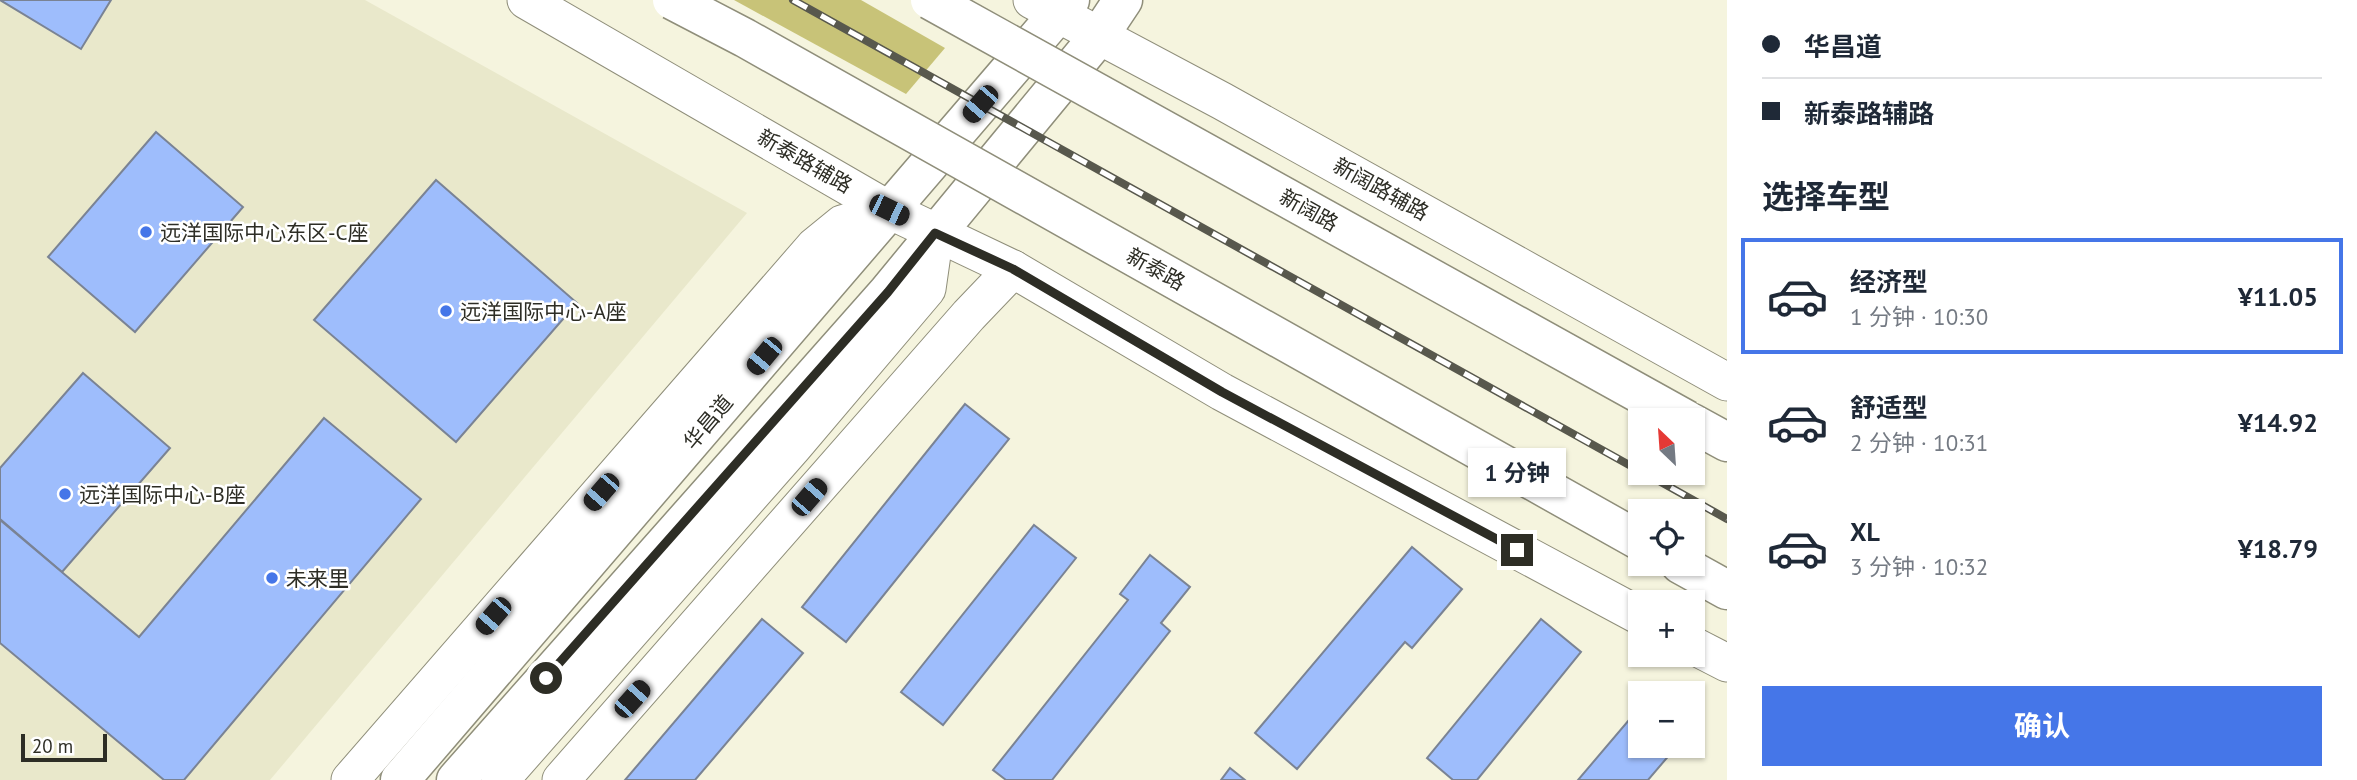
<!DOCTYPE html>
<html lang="zh">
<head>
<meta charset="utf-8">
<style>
	body { margin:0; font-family:"PT Sans","Noto Sans SC",sans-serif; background:#f2f2f3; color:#1f2937; height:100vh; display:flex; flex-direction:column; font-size:26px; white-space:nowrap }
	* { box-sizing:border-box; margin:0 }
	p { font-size:23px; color:#747a83 }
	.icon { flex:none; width:38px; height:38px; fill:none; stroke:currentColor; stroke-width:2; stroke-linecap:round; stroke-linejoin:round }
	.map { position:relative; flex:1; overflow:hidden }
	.side { display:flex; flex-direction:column; background:#fff; width:630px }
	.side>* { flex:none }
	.banner { display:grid; align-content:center; height:154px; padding:0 35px; background:#fff }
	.needle { width:46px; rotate:335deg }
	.controls { position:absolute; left:1628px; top:408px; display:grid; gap:14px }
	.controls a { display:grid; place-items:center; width:77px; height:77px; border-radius:0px; background:#fff; box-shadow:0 2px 5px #0004; font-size:35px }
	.scale { position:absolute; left:21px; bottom:18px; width:86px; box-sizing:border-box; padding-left:7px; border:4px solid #2d2d25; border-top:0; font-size:19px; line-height:24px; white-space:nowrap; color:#2d2d25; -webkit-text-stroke:5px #fff; paint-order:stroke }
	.end { position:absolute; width:32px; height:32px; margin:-16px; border:9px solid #2d2d25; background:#fff; box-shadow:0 0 0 4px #fff }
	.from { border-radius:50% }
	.bubble { position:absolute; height:49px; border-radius:0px; background:#fff; box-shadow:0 2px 5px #0004; font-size:23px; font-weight:700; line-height:49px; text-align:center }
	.car { position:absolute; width:21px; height:42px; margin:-21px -10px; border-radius:9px; box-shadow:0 0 5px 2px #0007; background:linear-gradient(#222 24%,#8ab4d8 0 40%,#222 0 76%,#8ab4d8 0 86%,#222 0) }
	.banner b { display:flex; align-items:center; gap:24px; height:66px; font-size:26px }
	.banner b+b { border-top:2px solid #e0e1e3 }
	.banner i { width:18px; height:18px; background:#1f2937 }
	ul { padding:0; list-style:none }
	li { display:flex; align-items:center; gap:21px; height:116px; margin:0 14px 10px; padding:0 21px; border:4px solid transparent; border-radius:0px }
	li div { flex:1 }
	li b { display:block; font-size:26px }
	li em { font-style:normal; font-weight:700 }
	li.selected { border-color:#4576e8 }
	li>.icon { width:63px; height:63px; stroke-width:1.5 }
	h2 { padding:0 35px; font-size:32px; line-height:84px }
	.cta { display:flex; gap:14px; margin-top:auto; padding:14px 35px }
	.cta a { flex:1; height:80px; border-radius:0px; background:#4576e8; color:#fff; font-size:28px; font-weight:700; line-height:80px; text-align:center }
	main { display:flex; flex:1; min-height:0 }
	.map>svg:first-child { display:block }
	.built { fill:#e9e8cb }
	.forest { fill:#c8c378 }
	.building { fill:#9ebdfc; stroke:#7a8394; stroke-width:2 }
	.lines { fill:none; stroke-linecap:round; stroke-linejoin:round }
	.minor-casing { stroke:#8f8e7a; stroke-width:39 }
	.major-casing { stroke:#8f8e7a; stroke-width:41 }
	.highway-casing { stroke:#8f8e7a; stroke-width:41 }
	.minor { stroke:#fff; stroke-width:37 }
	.major { stroke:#fff; stroke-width:38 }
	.highway { stroke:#fff; stroke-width:38 }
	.rail-casing { stroke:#58584d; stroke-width:8 }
	.rail { stroke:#fff; stroke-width:5; stroke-dasharray:16; stroke-linecap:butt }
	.highway-bridge-casing { stroke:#8f8e7a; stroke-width:41; stroke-linecap:butt }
	.highway-bridge { stroke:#fff; stroke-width:38 }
	.route { stroke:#2d2d25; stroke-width:9 }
	.poi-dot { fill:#4576e8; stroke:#fff; stroke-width:2.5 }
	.labels { text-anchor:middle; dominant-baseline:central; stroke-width:5; stroke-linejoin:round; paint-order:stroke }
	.street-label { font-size:21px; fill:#2d2d25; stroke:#fff }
	.poi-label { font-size:21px; fill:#2d2d25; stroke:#fff; text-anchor:start }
</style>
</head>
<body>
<main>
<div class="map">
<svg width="1727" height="780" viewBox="0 0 1727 780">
	<rect width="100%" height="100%" fill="#f5f4de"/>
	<path class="built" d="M0,0H365L747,213L270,780H0Z"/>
	<path class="forest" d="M734,0H861L945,48L906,94Z"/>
	<g class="building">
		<path d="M0,0H111L81,49Z"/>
		<path d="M156,132L243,207L135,332L48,257Z"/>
		<path d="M436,180L577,303L456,442L314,320Z"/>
		<path d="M83,373L170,448L62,572L0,519V468Z"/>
		<path d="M965,404L1009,439L846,642L802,607Z"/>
		<path d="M324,418L421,499L184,780H164L0,643V520L139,637Z"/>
		<path d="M1034,525L1076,558L943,725L901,692Z"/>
		<path d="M1412,547L1462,589L1412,648L1405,642L1297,769L1255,733Z"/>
		<path d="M1150,555L1190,587L1161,623L1170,631L1052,780H1006L993,770L1128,600L1120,594Z"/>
		<path d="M762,619L803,653L695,780H625Z"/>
		<path d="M1541,619L1581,652L1477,780H1453L1427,758Z"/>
		<path d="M1640,707V746H1677L1648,780H1578Z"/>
		<path d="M1230,768L1245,780H1221Z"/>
	</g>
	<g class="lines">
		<g class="minor-casing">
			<g id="minor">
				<path d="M526,0L889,210L1013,269L1222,392L1640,616"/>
				<path d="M1032,0L1222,101L1727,382"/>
				<path d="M1692,645L1727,663"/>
				<path d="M350,780L815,246L842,224L889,210"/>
				<path d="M500,780L793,447L927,289L935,233"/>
				<path d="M561,780L969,315L1013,269"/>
			</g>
		</g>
		<g class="major-casing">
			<g id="major">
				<path d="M400,780L1070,0"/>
				<path d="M456,780L888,292L1099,36L1123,0"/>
			</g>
		</g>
		<g class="highway-casing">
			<g id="highway">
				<path d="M1692,423L1727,442"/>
				<path d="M1680,564L1727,590"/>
			</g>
		</g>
		<use href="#minor" class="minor"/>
		<use href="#major" class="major"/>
		<use href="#highway" class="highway"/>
		<g class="rail-casing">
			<g id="rail">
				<path d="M793,0L1640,471"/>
				<path d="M1643,472L1727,519"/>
			</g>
		</g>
		<use href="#rail" class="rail"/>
		<g class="highway-bridge-casing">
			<g id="highway-bridge">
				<path d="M672,0L745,38L1640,541"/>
				<path d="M930,0L1687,420"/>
			</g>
		</g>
		<use href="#highway-bridge" class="highway-bridge"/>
	</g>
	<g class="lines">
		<path class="route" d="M546,678L888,292L935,233L1013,269L1222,392L1517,550"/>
	</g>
	<g class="poi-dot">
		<circle cx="146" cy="232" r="7"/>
		<circle cx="446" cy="311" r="7"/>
		<circle cx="65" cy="494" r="7"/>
		<circle cx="272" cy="578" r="7"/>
	</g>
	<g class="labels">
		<g class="street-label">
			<text transform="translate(805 161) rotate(30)">新泰路辅路</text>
			<text transform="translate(1381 189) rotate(29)">新阔路辅路</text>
			<text transform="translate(1309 210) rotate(29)">新阔路</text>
			<text transform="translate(1156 269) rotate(29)">新泰路</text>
			<text transform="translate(708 422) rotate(-50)">华昌道</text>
		</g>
		<g class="poi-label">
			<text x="160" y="232">远洋国际中心东区-C座</text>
			<text x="460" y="311">远洋国际中心-A座</text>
			<text x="79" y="494">远洋国际中心-B座</text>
			<text x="286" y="578">未来里</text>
		</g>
	</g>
</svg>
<div class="controls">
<a><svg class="needle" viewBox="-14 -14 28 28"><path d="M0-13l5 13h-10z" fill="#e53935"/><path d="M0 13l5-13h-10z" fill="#747a83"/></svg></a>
<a><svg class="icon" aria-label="locate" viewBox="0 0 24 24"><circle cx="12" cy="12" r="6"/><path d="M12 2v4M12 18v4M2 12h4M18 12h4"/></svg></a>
<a>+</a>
<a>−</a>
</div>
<div class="scale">20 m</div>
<i class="end from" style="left:546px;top:678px"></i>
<i class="end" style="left:1517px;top:550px"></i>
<div class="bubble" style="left:1468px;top:448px;width:98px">1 分钟</div>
<i class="car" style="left:980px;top:104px;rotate:221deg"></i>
<i class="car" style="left:889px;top:210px;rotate:116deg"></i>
<i class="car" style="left:764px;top:356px;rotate:220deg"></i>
<i class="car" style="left:601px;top:492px;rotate:221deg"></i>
<i class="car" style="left:809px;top:497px;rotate:41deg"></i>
<i class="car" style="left:493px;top:616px;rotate:221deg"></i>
<i class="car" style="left:632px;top:699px;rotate:42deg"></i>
</div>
<section class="side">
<div class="banner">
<b><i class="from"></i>华昌道</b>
<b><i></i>新泰路辅路</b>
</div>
<h2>选择车型</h2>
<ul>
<li class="selected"><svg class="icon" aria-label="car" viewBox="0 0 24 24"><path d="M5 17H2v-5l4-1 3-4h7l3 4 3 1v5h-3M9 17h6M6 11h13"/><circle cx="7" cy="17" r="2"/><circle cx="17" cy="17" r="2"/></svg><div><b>经济型</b><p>1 分钟 · 10:30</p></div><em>¥11.05</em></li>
<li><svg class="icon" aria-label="car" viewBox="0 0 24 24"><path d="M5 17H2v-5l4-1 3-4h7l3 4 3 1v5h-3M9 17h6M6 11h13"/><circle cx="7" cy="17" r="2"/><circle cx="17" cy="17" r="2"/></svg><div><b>舒适型</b><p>2 分钟 · 10:31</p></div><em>¥14.92</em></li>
<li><svg class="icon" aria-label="car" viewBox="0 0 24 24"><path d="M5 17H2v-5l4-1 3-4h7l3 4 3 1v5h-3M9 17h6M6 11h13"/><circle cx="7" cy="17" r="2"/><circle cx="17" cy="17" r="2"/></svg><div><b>XL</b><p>3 分钟 · 10:32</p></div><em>¥18.79</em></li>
</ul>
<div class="cta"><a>确认</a></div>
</section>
</main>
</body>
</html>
